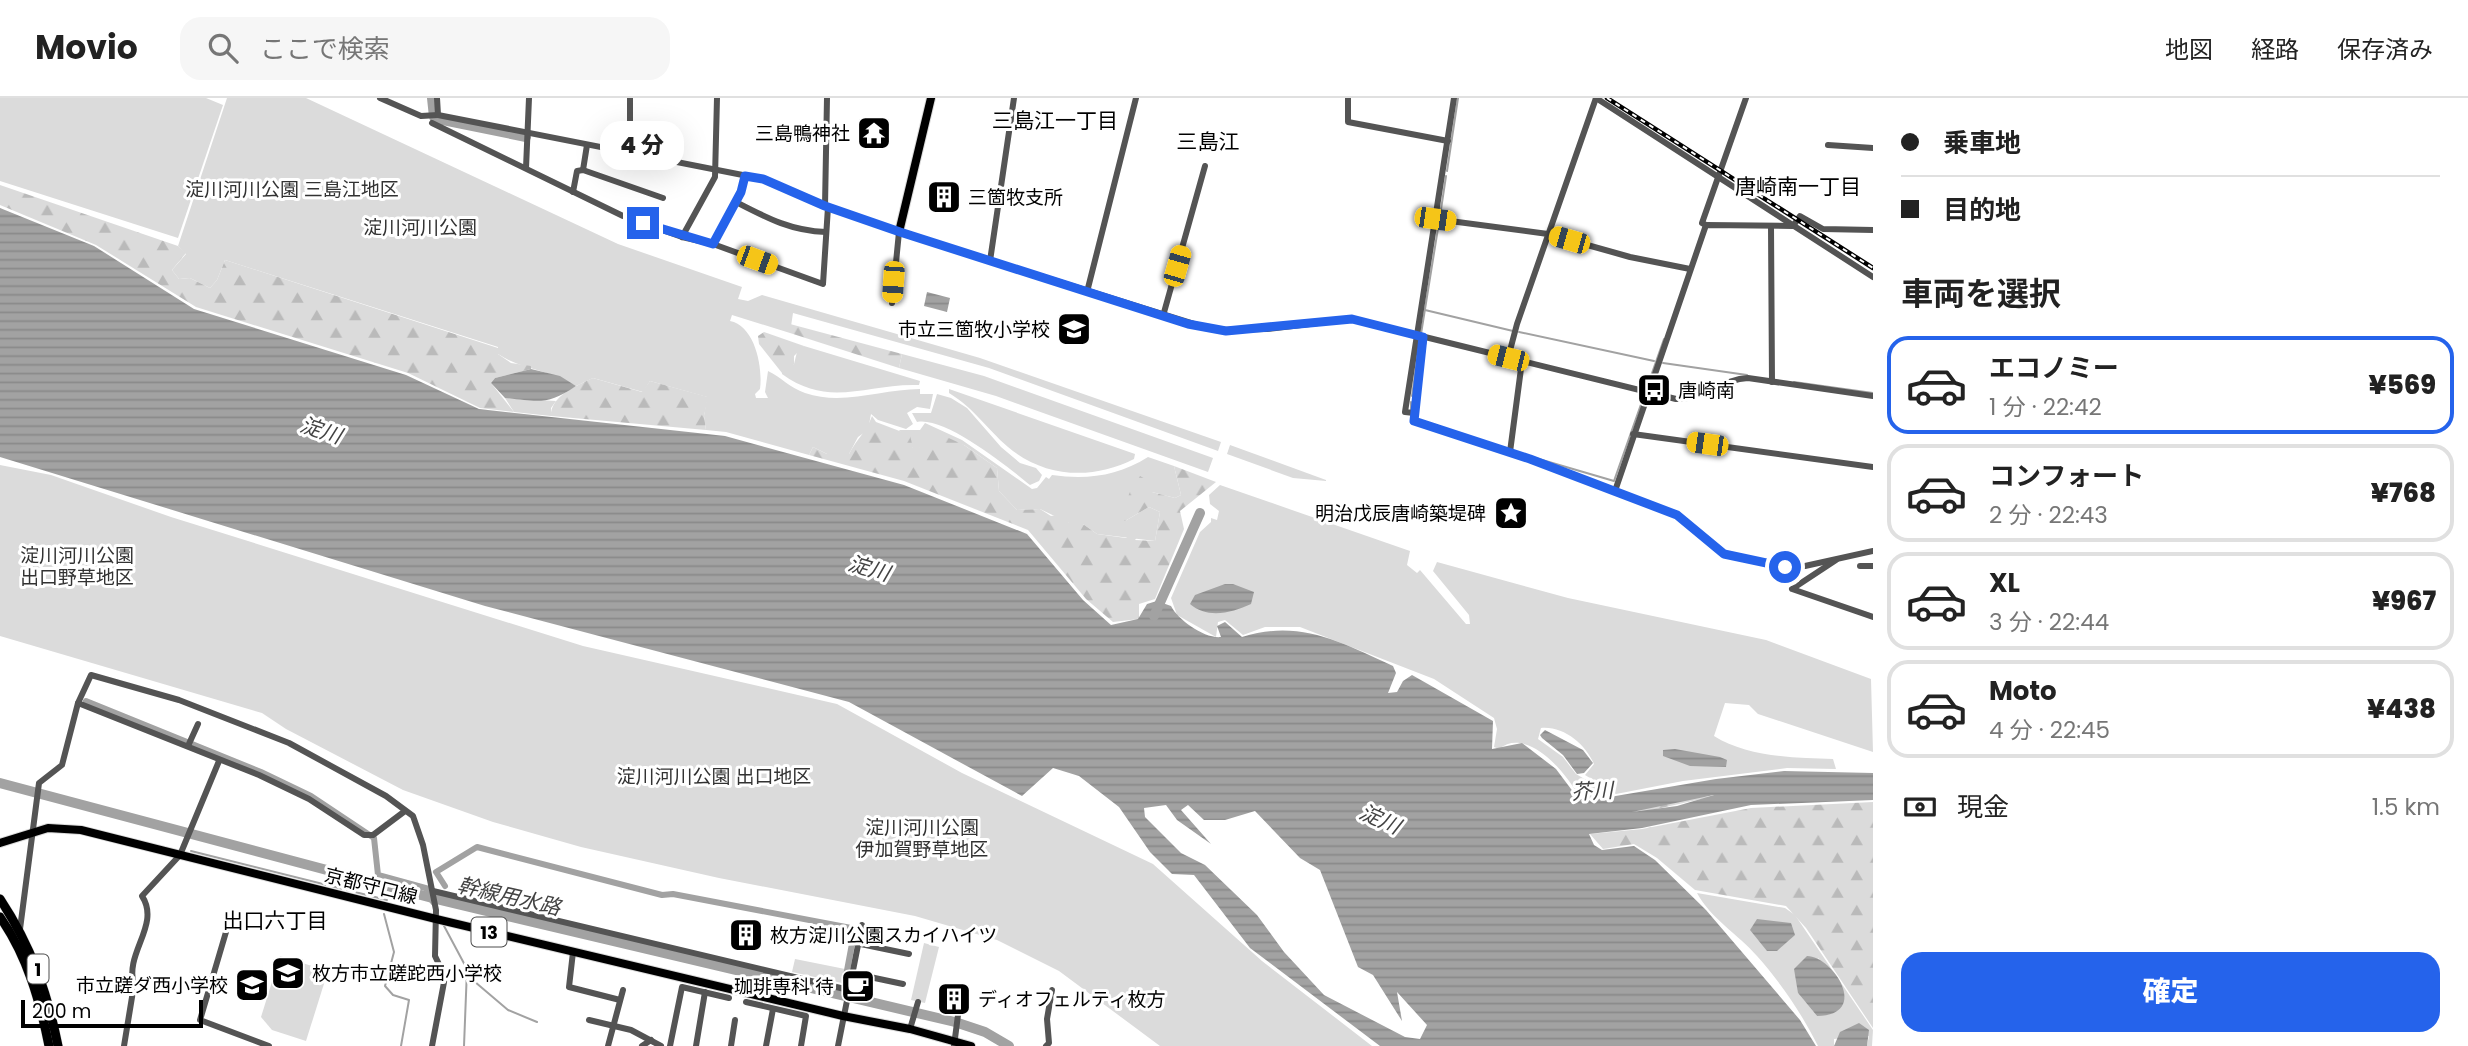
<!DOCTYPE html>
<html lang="ja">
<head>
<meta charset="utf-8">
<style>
	body { margin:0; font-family:Poppins,"Noto Sans JP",sans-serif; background:#f6f6f6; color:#222; height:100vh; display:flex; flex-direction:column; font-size:26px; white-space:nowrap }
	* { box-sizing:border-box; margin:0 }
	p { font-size:23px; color:#767676 }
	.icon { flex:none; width:38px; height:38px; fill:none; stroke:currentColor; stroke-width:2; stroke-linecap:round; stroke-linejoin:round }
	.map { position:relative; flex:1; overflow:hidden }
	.side { display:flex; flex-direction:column; background:#fff; width:595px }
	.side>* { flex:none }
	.guide { display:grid; align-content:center; height:154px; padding:0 28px; background:#fff }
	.scale { position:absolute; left:21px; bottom:18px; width:182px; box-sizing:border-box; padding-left:7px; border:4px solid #000; border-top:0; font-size:19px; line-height:24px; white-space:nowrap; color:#000; -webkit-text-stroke:5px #fff; paint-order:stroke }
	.end { position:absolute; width:32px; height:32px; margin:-16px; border:9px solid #2563eb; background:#fff; box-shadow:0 0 0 4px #fff }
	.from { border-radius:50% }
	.bubble { position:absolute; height:49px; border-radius:21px; background:#fff; box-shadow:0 7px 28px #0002; font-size:23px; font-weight:800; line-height:49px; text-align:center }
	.car { position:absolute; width:21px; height:42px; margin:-21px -10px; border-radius:9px; box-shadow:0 0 5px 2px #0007; background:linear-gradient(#f5c518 24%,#345 0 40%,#f5c518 0 76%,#345 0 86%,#f5c518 0) }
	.guide b { display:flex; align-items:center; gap:24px; height:66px; font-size:26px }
	.guide b+b { border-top:2px solid #e0e0e0 }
	.guide i { width:18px; height:18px; background:#222 }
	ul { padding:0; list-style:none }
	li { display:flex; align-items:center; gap:21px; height:98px; margin:0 14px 10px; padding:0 14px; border:4px solid #e0e0e0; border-radius:21px }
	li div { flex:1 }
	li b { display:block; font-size:26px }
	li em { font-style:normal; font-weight:800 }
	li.selected { border-color:#2563eb }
	li>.icon { width:63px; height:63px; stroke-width:1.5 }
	h2 { padding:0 28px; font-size:32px; line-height:84px }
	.pay { display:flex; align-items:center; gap:18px; height:77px; padding:0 28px; font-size:26px }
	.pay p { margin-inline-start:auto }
	.button { display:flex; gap:14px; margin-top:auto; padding:14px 28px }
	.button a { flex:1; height:80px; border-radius:21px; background:#2563eb; color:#fff; font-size:28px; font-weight:800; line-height:80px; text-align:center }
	header { display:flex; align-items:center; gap:42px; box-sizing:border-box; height:98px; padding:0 35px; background:#fff; border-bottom:2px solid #e0e0e0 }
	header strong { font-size:33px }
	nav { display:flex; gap:38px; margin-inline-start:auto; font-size:24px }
	.search { width:490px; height:63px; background:#f6f6f6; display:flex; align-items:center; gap:18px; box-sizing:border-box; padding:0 24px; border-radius:21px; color:#767676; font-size:26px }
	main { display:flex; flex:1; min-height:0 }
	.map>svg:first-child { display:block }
	.green { fill:#dbdbdb; fill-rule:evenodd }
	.forest { fill:url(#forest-firs) }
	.water { fill:url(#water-rules); fill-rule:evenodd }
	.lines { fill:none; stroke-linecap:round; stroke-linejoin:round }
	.stream { stroke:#a2a2a2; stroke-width:2 }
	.canal { stroke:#a2a2a2; stroke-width:6 }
	.river { stroke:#a2a2a2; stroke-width:10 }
	.major-casing { stroke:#dbdbdb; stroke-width:10 }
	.highway-casing { stroke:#dbdbdb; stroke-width:10 }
	.minor { stroke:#545454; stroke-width:6 }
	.major { stroke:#000; stroke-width:8 }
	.highway { stroke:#000; stroke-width:9 }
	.rail-casing { stroke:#000; stroke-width:4.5 }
	.rail { stroke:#fff; stroke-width:2; stroke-dasharray:5; stroke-linecap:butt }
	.route { stroke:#2563eb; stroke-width:9 }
	.labels { text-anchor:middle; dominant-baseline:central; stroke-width:6; stroke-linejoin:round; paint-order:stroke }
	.shield { fill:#fff; stroke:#4c4c4c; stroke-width:2 }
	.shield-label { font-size:18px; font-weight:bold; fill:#000 }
	.poi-label { font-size:19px; fill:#000; stroke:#fff; text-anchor:end }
	.park-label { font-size:19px; fill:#323232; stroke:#fff }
	.street-label { font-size:19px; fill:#000; stroke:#fff }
	.neighbourhood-label { font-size:21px; fill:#000; stroke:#fff }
	.water-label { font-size:21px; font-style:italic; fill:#434343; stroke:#fff }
</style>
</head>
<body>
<header>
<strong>Movio</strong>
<div class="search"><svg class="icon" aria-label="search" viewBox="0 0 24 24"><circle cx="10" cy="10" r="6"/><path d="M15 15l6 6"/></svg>ここで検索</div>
<nav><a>地図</a><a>経路</a><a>保存済み</a></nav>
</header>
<main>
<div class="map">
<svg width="1873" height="948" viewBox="0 0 1873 948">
	<defs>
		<pattern id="forest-firs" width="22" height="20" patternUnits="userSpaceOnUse" patternTransform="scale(1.75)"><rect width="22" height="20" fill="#dbdbdb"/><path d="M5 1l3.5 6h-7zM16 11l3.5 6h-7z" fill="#bababa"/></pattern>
		<pattern id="water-rules" width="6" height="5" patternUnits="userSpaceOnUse" patternTransform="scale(1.75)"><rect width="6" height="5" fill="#a2a2a2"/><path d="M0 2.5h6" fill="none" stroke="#8a8a8a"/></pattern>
	</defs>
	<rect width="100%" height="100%" fill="#fff"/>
	<g class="green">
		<path d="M0,0H206L223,7L178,140L0,83Z"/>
		<path d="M227,0H306L618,146L742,189L738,201L748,203L762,197L980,260L1221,344L1218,353L989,270L793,215L790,235L732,217L730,223C755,228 763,269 760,291L755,296L756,300H768L765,294L768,273C781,279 790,290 805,295C843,308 882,291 920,291V296H933L930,311L917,309L907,315L913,326L906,331L878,322L871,316L868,332L858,339L849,356H827L813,349L809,357L726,334L706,332L704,318L707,299L650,283L643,294L593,280L576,288C549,271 522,272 498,256V249L225,162L217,182L210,190L190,180L179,181L172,172L186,156L178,148Z"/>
		<path d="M804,248L920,283L919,287C866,285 830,311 782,276V271L794,266L798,250Z"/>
		<path d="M902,256L984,278L1213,360L1208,374L996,298L899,270Z"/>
		<path d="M949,291L1135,356L1134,361C1093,382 1045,380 1008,349C987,331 974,310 949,295Z"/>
		<path d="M937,296L951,300L967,310L1001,349L1020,365L1036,370L1042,377L1039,383L1030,387C1008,369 945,318 917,324L912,315H931Z"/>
		<path d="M505,300L556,303L551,310V318L514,314Z"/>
		<path d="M925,325L962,342L1032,391L1037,390L1046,379L1049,381L1052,377C1087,382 1118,378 1148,359L1174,368L1181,397L1175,400L1152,394L1125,423L1149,409L1160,414L1155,443L1097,436L1083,426L1069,425L1040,411L1017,412L999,393L997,370L964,347L924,343L919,351L913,350L899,332H920Z"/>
		<path d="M1230,347L1326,382V383L1293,380L1227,356Z"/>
		<path d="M0,367L51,377L171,419L583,548L837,606L962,675L1153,766L1262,863L1372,948H1160L1059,873L997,842L915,818L719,780L581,749L493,724L403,692L286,631L262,615L0,538Z"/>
		<path d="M1220,387L1410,453L1407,467L1417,475L1420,472L1466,526H1470L1469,517L1433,473L1437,464L1568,500L1766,542L1871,581L1873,654L1758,616L1749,607L1725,605L1714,638C1747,659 1795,660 1833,661L1836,671L1787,670L1683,683L1616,696L1585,677L1594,666C1585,646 1564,628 1541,630L1538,641L1563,659L1576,676L1610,696L1594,701L1579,699C1567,675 1527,628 1499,651L1494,649L1497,631L1494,620L1434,581L1300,529H1265L1243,537L1225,522L1218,524L1216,539L1177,517L1171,500L1200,434L1211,424V420L1217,422L1219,413L1210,406L1209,397Z"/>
		<path d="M1697,795L1785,810L1795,817L1873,932L1872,948H1867L1869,938L1834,941V948H1818C1802,916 1781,885 1757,858C1738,836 1711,821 1697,795ZM1818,860L1833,875L1817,918L1798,895Z"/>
		<path d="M924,845L939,849L925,905L911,902Z"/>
		<path d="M280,858L328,873L306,943L272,932L261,919Z"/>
		<path d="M795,861L845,871L842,885L792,874Z"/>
	</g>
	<g class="forest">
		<path d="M0,87L178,148L186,155L172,172L179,181L190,180L210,190L217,182L225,162L498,250V256L511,265L531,268V271L495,280L491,285L514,314L480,310L408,275L196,209L96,147L0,107Z"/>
		<path d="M790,226L902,256L899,270L790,235Z"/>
		<path d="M764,234L804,248L794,258V266L787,272L782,271V275L759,246L758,238Z"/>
		<path d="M593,280L642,294L650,283L708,299L704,318L706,332L551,318C550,298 578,287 593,280Z"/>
		<path d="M872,318L876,324L910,337L913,350H919L929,331L964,347L997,370L999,393L1017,412L1040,411L1051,418L1063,416L1069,425L1081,417L1083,426L1097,436L1126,440L1136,432L1140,436L1135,442L1155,443L1160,414L1149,409L1125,423H1119L1131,391L1140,378L1149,383L1152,394L1175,400L1181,397L1174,368L1216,384L1180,413L1184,431L1155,501L1139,506V521L1113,524L1086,501L1028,432L904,383L809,357L813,349L827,356H849C856,342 867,333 872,318Z"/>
		<path d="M1715,698L1634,716L1631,714L1688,700Z"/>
		<path d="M1873,704V930L1806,830L1786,808L1695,792L1657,760L1634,746L1603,751L1590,736L1642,731L1751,710Z"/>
	</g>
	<g class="water">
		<path d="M0,110L94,148L194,211L406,277L479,311L725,338L904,387L1027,436L1083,502L1111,527L1138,521L1147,506L1157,503L1171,508C1178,522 1205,541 1221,539L1217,528L1225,524L1242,539C1300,521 1340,544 1393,568L1396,575L1388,595L1397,594L1403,583L1412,577L1493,623L1492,651L1522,645L1556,671L1577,699L1586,703L1716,681L1784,673L1873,675V702L1751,707L1642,730L1589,736L1594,747L1602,752L1634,748L1655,762L1706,812L1800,922L1816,948H1380L1250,850L1194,777L1172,776L1150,754L1119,709L1079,678L1053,670L1022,698L849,604L485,508L0,359ZM1714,697L1677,708L1632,714ZM1166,707L1177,722L1211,746L1181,712L1188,707L1204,722H1225L1255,713L1300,760L1320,772L1358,869L1373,877L1402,923L1397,894L1427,927L1420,941L1405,939L1324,897L1284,854L1257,817L1205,767L1181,755L1145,719L1144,710Z"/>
		<path d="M927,194L950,200L947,214L924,208Z"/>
		<path d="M531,271L560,278L576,288C547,308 538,303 505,300L491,285L495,280Z"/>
		<path d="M1225,486H1233L1254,494L1251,506C1232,515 1207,521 1190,506L1195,497Z"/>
		<path d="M1545,632L1583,652L1593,665L1584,675L1577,676L1563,657L1542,640L1540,637Z"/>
		<path d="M1675,651L1720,659L1727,662L1726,669L1690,668L1663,658V652Z"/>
		<path d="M1757,821L1791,825L1795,837L1777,853H1767L1750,832Z"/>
		<path d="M1807,858C1833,858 1871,917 1817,918L1798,895L1794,871Z"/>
		<path d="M1859,925L1869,932L1867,948H1834L1840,934Z"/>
	</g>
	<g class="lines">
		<g class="stream">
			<path d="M1447,73L1458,0"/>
			<path d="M1440,118L1446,78"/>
			<path d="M1425,212L1513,233"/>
			<path d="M1519,234L1654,263"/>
			<path d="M1421,236L1439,124"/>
			<path d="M1663,265L1747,277"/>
			<path d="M1794,284L1873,295"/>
			<path d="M1412,298L1420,241"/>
			<path d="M1411,304V320"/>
			<path d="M1532,359L1614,383L1664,241"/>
			<path d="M191,753L387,802"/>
			<path d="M427,799L432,806"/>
			<path d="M384,816L394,854L385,888L393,897L409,902L401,948"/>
			<path d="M443,826L467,871L464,948"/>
			<path d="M468,878L508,912L537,924"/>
			<path d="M842,896V894"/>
		</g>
		<g class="canal">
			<path d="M86,603L261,674L311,698L374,740L378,777L429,791L427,799"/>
			<path d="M445,788L436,774L477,749L662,797L673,796L851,830L854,835L845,883"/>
		</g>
		<g class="river">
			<path d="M432,0L434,19L438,21L526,39"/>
			<path d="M1154,518L1200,415"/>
			<path d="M0,685L436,801L955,924L985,934L1009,948"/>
		</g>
		<g class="major-casing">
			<g id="major">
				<path d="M899,134L931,0"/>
				<path d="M0,745L48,730L81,732L436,821L843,918L910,931L971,948"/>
			</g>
		</g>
		<g class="highway-casing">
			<g id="highway">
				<path d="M0,801C31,848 47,893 58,948"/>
				<path d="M0,819C27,857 40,903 49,948"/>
			</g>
		</g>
		<g class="minor">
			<path d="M380,0L421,18L438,17"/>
			<path d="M437,0L438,17L763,81L825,108L899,134L1214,232L1267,231L1352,221L1676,301C1703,302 1722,281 1748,280L1873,298"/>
			<path d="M630,0V55"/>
			<path d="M1348,0V24L1448,43"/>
			<path d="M1596,0L1873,179"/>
			<path d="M432,25L623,118L682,139L713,146L823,186L828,109"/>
			<path d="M1828,47L1873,50"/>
			<path d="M526,70L529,0"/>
			<path d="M583,72L587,47"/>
			<path d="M573,94L577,73L583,72L663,100"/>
			<path d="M736,104C767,120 791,133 826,134"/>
			<path d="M825,108L827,0"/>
			<path d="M1435,121L1548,136L1630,159L1690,171"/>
			<path d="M1706,127L1702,125L1746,0"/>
			<path d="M1771,128L1772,284"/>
			<path d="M682,139L715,79L717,0"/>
			<path d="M713,146L741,94L745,78"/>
			<path d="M990,163L1014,0"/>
			<path d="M1087,194L1136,0"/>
			<path d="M892,205L899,134"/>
			<path d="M1163,218L1205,68"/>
			<path d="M1424,239L1414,323L1510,354L1677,417L1724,456L1785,469L1805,468L1873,453"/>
			<path d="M1508,260L1517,226L1596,0"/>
			<path d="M1414,315L1405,314L1454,0"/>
			<path d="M1633,336L1873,369"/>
			<path d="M1510,354L1522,263"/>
			<path d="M1615,393L1706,127L1793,128L1800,118L1823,131L1873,132"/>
			<path d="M1836,462L1792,491L1873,519"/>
			<path d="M1860,468H1873"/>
			<path d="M78,605L259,677L309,701L364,737H373L405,713"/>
			<path d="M188,648L198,626"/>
			<path d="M433,793L849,892"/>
			<path d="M20,831L39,685L62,667L78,605L91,577L179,602L289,645L386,698L413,718L423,747L436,812L435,858L445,879L432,948"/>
			<path d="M226,834L200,922L269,948"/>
			<path d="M856,845L909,856"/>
			<path d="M573,854L569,889L620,902"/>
			<path d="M851,875L903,886"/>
			<path d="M746,904L806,918L801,948"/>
			<path d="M589,922L631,932L661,948"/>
			<path d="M910,931L918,904"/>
			<path d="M124,948L134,887C124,855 161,827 142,798L180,757L219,663"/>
			<path d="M608,948L623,892"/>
			<path d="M642,948L651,942"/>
			<path d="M670,948L682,889L729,900"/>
			<path d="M696,948L705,894"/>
			<path d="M731,948L735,922"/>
			<path d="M766,948L773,911"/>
			<path d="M838,948L862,827"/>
			<path d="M954,948L958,917"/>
			<path d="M1046,948L1049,945L1047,921L1052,892"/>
		</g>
		<use href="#major" class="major"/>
		<use href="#highway" class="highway"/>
		<g class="rail-casing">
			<path id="rail" d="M1607,0L1873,170"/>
		</g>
		<use href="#rail" class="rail"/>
	</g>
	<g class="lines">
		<path class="route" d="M643,125L713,146L741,94L745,78L763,81L825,108L900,134L1188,226L1226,233L1352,221L1423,239L1414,323L1530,361L1677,417L1724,456L1785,469"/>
	</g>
	<defs>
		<g id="temple-square" transform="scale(1.75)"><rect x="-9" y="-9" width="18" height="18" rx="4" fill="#000" stroke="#fff"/><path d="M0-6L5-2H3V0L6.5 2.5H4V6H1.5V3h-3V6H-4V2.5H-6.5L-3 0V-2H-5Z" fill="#fff"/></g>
		<g id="building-square" transform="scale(1.75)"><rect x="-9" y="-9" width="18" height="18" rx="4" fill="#000" stroke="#fff"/><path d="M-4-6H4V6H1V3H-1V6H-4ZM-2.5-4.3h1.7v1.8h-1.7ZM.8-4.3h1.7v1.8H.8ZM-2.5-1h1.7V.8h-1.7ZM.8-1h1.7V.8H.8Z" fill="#fff"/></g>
		<g id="school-square" transform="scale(1.75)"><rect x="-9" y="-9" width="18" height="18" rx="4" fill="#000" stroke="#fff"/><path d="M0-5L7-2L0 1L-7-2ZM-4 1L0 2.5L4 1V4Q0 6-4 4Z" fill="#fff"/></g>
		<g id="bus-square" transform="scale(1.75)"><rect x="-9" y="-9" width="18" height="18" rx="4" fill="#000" stroke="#fff"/><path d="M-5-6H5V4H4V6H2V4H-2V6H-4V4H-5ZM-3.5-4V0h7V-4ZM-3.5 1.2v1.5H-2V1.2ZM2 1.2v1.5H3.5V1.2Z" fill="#fff"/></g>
		<g id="sight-square" transform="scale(1.75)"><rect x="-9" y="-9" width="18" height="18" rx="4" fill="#000" stroke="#fff"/><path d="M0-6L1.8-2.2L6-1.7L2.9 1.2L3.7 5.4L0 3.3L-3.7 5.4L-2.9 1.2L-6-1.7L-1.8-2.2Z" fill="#fff"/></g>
		<g id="cafe-square" transform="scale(1.75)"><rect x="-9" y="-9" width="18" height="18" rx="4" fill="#000" stroke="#fff"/><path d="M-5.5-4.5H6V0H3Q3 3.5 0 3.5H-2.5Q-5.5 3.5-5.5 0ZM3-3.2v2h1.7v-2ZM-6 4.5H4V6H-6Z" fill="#fff"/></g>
	</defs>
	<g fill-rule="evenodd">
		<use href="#temple-square" x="874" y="35"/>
		<use href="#building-square" x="944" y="99"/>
		<use href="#school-square" x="1074" y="231"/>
		<use href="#bus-square" x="1654" y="292"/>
		<use href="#sight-square" x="1511" y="415"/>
		<use href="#building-square" x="746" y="837"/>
		<use href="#school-square" x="288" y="875"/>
		<use href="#school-square" x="252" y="887"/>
		<use href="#cafe-square" x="858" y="888"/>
		<use href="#building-square" x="954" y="901"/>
	</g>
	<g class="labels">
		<g class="shield">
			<rect x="471.5" y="819.5" width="35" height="29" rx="5"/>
			<rect x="27.5" y="856.5" width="21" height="29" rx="5"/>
		</g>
		<g class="shield-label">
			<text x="489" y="834">13</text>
			<text x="38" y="871">1</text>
		</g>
		<g class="poi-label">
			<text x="850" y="35">三島鴨神社</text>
			<text x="968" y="99" text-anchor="start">三箇牧支所</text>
			<text x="1050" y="231">市立三箇牧小学校</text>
			<text x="1678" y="292" text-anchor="start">唐崎南</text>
			<text x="1486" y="415">明治戊辰唐崎築堤碑</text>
			<text x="770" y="837" text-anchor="start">枚方淀川公園スカイハイツ</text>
			<text x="312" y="875" text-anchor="start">枚方市立蹉跎西小学校</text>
			<text x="228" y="887">市立蹉ダ西小学校</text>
			<text x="834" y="888">珈琲専科 待</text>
			<text x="978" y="901" text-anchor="start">ディオフェルティ枚方</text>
		</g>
		<g class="park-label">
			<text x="292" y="91">淀川河川公園 三島江地区</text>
			<text x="420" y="129">淀川河川公園</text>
			<text x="77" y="457">淀川河川公園<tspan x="77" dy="22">出口野草地区</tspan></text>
			<text x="714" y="678">淀川河川公園 出口地区</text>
			<text x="922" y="729">淀川河川公園<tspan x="922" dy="22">伊加賀野草地区</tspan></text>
		</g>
		<g class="street-label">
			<text transform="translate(371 788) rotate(14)">京都守口線</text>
		</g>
		<g class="neighbourhood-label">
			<text x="1055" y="22">三島江一丁目</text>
			<text x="1208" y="43">三島江</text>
			<text x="1798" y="88">唐崎南一丁目</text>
			<text x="275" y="822">出口六丁目</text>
		</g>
		<g class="water-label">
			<text transform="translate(321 332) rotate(18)">淀川</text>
			<text transform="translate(869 470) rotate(16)">淀川</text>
			<text transform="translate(1592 693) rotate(-3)">芥川</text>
			<text transform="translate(1380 721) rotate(24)">淀川</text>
			<text transform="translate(509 798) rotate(13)">幹線用水路</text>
		</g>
	</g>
</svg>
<div class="scale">200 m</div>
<i class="end from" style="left:1785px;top:469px"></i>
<i class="end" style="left:643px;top:125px"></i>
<div class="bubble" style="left:600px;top:23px;width:84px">4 分</div>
<i class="car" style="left:1435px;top:121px;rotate:98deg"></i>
<i class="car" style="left:1569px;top:142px;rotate:286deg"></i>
<i class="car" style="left:757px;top:162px;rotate:110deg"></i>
<i class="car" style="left:1177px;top:168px;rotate:16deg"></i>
<i class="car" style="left:893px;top:184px;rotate:184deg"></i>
<i class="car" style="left:1508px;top:260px;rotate:284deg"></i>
<i class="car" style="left:1707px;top:346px;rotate:278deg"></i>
</div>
<section class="side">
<div class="guide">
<b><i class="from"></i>乗車地</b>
<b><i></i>目的地</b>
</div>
<h2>車両を選択</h2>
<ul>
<li class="selected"><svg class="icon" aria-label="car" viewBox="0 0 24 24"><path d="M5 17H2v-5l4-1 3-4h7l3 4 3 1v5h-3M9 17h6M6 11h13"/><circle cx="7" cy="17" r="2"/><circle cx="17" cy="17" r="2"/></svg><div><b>エコノミー</b><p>1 分 · 22:42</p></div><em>¥569</em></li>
<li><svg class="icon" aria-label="car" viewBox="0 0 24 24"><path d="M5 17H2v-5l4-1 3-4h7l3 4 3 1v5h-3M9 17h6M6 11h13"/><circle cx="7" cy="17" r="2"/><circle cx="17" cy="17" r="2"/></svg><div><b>コンフォート</b><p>2 分 · 22:43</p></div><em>¥768</em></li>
<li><svg class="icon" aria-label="car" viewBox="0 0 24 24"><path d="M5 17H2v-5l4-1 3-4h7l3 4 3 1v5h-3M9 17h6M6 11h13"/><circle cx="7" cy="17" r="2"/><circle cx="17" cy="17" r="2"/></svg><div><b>XL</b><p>3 分 · 22:44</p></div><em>¥967</em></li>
<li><svg class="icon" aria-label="car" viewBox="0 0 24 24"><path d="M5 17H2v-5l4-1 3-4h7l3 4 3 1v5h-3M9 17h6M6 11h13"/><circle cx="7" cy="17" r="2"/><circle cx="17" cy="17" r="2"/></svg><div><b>Moto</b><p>4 分 · 22:45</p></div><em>¥438</em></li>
</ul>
<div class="pay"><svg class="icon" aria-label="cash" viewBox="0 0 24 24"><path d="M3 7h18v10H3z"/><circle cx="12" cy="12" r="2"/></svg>現金<p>1.5 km</p></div>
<div class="button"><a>確定</a></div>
</section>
</main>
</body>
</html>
